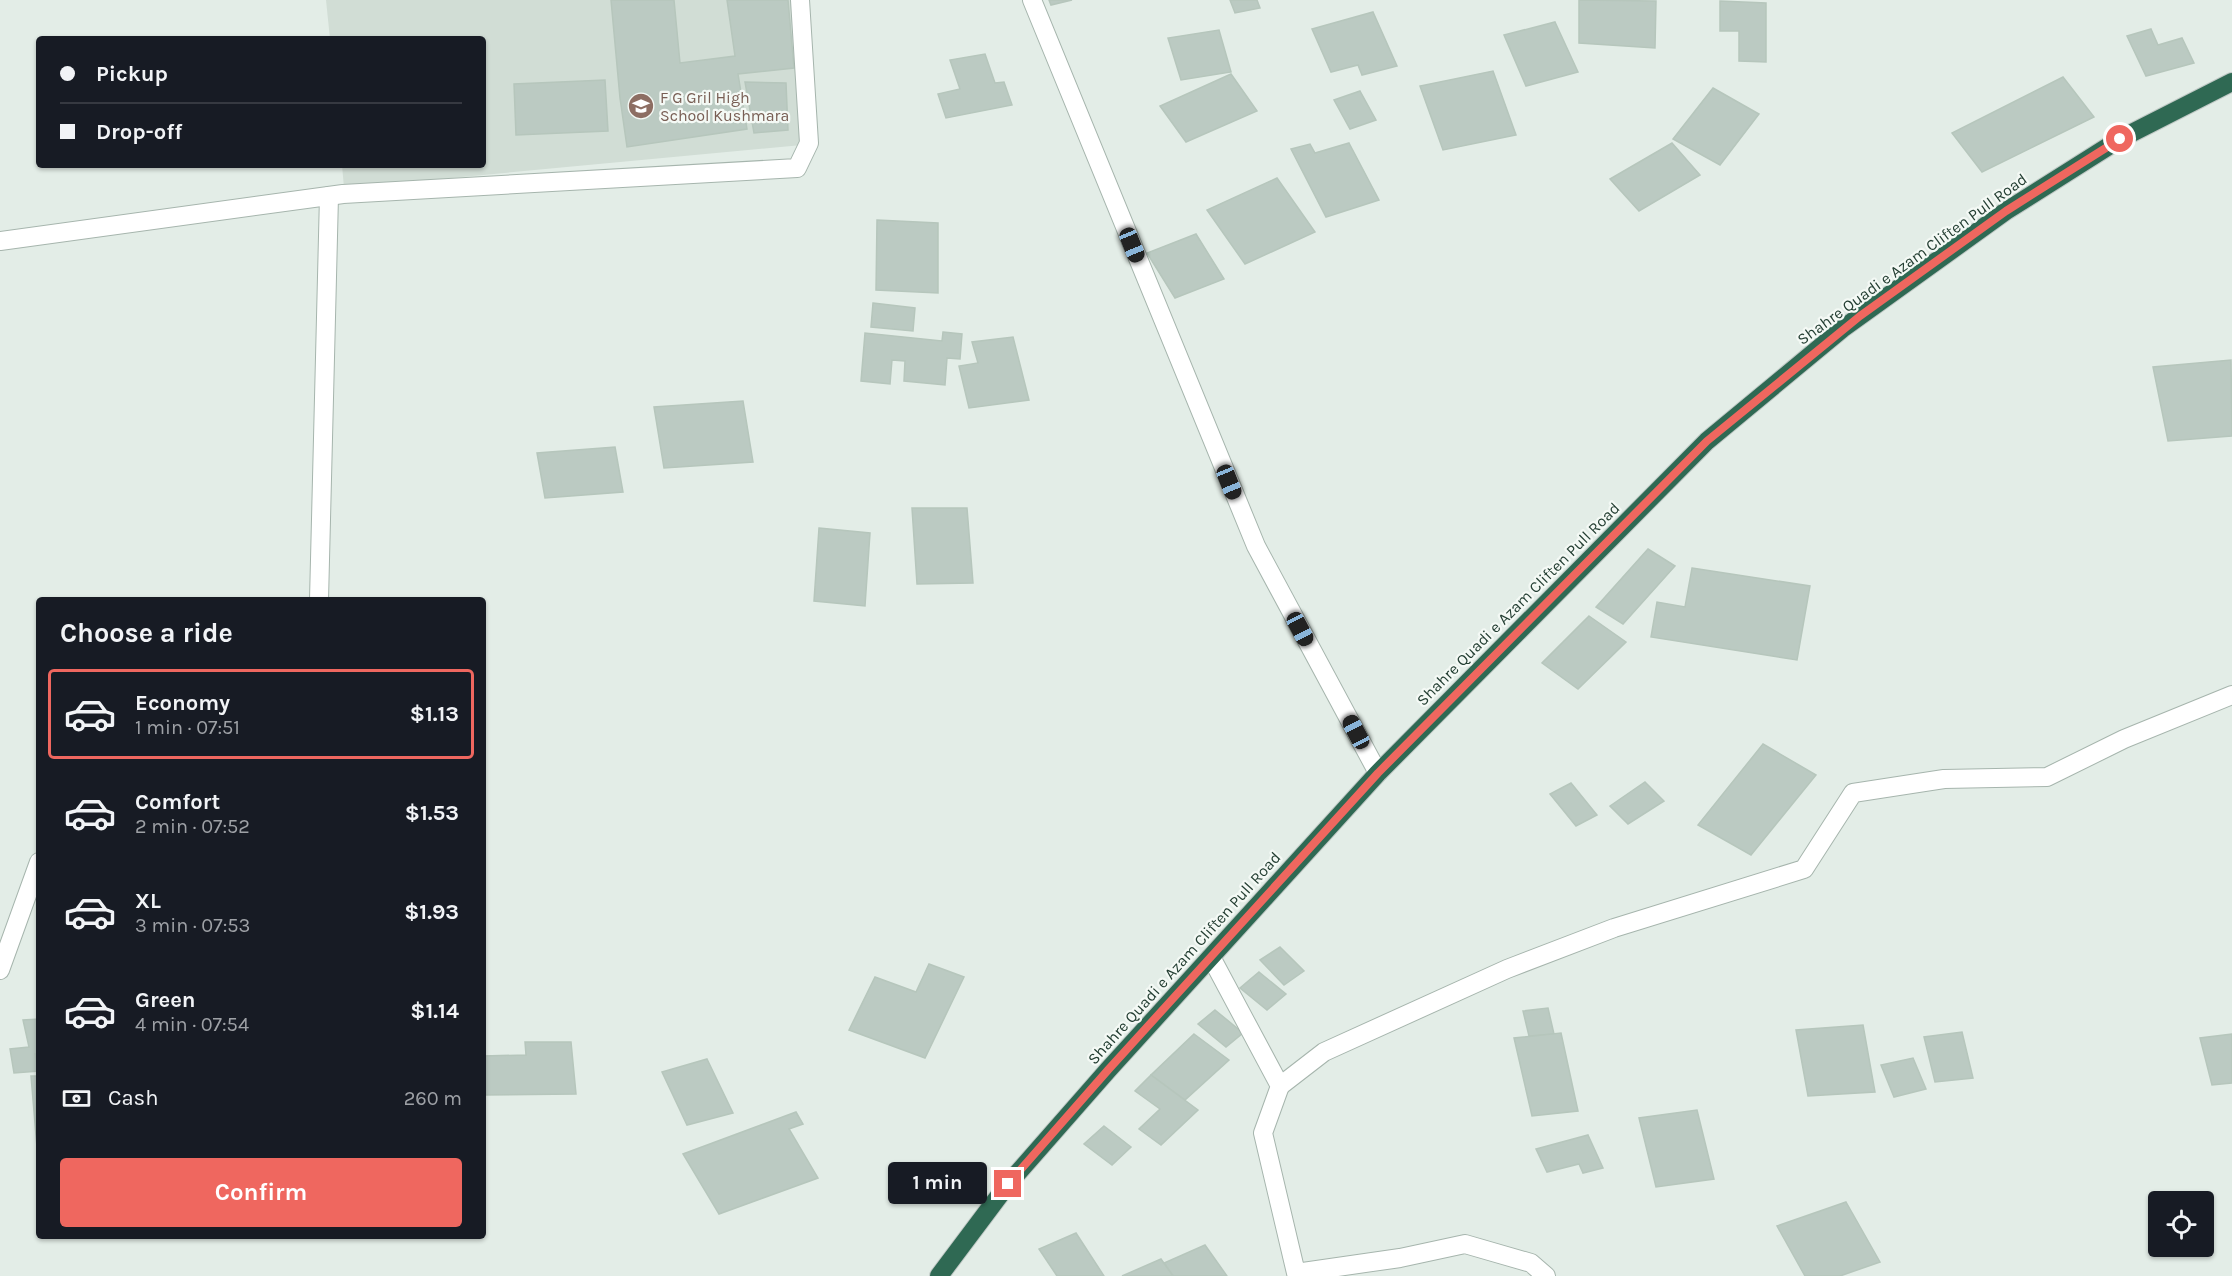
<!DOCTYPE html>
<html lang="en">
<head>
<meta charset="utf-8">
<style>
	body { margin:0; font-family:Karla,sans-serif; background:#242831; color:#f1f3f6; height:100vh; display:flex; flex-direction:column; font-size:22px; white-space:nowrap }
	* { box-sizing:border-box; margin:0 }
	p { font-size:20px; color:#9ea1a6 }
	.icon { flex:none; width:33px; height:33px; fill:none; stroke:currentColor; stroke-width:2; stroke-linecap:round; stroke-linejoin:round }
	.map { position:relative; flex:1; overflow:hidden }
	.panel { position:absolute; left:36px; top:597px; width:450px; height:642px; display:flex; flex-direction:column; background:#171b24; border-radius:6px; box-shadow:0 2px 4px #0004 }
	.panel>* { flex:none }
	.guide { position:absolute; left:36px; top:36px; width:450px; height:132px; border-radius:6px; box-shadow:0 2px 4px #0004; display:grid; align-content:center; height:132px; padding:0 24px; background:#171b24 }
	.controls { position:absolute; left:2148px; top:1191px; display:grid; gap:12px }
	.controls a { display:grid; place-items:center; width:66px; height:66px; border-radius:6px; background:#171b24; box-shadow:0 2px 4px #0004; font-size:30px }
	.end { position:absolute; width:27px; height:27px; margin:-14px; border:8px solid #ef675f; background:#fff; box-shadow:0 0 0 3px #fff }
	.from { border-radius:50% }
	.bubble { position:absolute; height:42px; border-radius:6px; background:#171b24; box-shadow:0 2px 4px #0004; font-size:20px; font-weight:700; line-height:42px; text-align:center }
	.car { position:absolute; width:18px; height:36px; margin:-18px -9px; border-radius:8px; box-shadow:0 0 4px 2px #0007; background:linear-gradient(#222 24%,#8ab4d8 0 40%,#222 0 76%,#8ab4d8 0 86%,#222 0) }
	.guide b { display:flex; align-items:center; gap:21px; height:57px; font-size:22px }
	.guide b+b { border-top:2px solid #363941 }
	.guide i { width:15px; height:15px; background:#f1f3f6 }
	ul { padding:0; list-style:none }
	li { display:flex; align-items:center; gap:18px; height:90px; margin:0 12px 9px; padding:0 12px; border:3px solid transparent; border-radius:6px }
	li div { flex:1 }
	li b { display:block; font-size:22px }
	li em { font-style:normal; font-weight:700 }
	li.on { border-color:#ef675f }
	li>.icon { width:54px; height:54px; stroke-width:1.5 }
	h2 { padding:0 24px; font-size:27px; line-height:72px }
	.pay { display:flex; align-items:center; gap:15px; height:66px; padding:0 24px; font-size:22px }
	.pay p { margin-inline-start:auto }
	.cta { display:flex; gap:12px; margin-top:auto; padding:12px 24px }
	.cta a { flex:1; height:69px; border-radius:6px; background:#ef675f; color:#fff; font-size:24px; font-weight:700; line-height:69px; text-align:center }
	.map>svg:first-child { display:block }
	.built { fill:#d1ddd5 }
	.building { fill:#bbcac2; stroke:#b6c6bc; stroke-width:1.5 }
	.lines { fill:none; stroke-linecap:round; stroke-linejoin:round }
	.street-casing { stroke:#a6b5ad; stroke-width:20 }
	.highway-casing { stroke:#c1c9c6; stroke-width:20 }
	.street { stroke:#fff; stroke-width:18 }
	.highway { stroke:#2f6953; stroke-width:18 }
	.route { stroke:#ef675f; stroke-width:8 }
	.labels { text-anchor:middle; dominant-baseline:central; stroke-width:4.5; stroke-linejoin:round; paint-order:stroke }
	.education-label { font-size:16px; fill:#785e54; stroke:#f4f9f5; text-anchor:start }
	.street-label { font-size:16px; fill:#233e32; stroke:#f4f9f5 }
</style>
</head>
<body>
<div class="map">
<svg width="2232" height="1276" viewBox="0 0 2232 1276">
	<rect width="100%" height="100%" fill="#e3ede7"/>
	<path class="built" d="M326,0H791L802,145L344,188L342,165H483V39H330Z"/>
	<g class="building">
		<path d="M611,0H674L680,63L735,56L727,0H788L794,68L738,74L747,129L627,147L620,98Z"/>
		<path d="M1049,0H1072L1051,5Z"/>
		<path d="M1230,0H1257L1260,8L1235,13Z"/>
		<path d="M1579,0L1656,1L1655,48L1579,43Z"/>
		<path d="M1720,1L1766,3V62L1739,61V31H1720Z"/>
		<path d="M1373,12L1397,66L1362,75L1358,65L1331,72L1312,29Z"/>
		<path d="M1555,22L1578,72L1526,86L1504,35Z"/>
		<path d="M2151,29L2158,45L2182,38L2194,63L2146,76L2127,36Z"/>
		<path d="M1219,30L1231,72L1181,80L1168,38Z"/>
		<path d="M985,54L995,83L1004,82L1012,105L946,118L938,94L960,89L950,60Z"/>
		<path d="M1493,71L1516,135L1443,150L1420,86Z"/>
		<path d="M1231,74L1257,111L1186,142L1160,106Z"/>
		<path d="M2063,77L2094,117L1982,172L1952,133Z"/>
		<path d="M605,80L608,131L516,135L514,84Z"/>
		<path d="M745,82L786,83L788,130L754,133Z"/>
		<path d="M1713,88L1759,114L1720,165L1673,139Z"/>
		<path d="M1360,91L1376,120L1350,129L1334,100Z"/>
		<path d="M1349,143L1379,200L1326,217L1291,149L1310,144L1315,153Z"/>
		<path d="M1672,143L1700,175L1639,211L1610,179Z"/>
		<path d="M1277,178L1315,232L1245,264L1207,210Z"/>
		<path d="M877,220L938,223V293L876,290Z"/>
		<path d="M1196,234L1224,279L1175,298L1147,253Z"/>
		<path d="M873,303L915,308L913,331L871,327Z"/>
		<path d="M943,332L962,334L960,359L947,358L945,385L904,381L905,361L892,360L890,384L861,381L865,333L942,341Z"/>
		<path d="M1013,337L1029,400L969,408L959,366L978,363L972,342Z"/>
		<path d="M2231,360L2232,436L2168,441L2153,367Z"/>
		<path d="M743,401L753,462L664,468L654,407Z"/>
		<path d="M615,447L623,492L545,498L537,453Z"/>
		<path d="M912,508H967L973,583L917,584Z"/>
		<path d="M819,528L870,533L865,606L814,601Z"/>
		<path d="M1648,549L1675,566L1623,624L1596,607Z"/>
		<path d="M1692,568L1810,586L1797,660L1651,637L1657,602L1685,607Z"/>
		<path d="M1589,616L1626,642L1578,689L1542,663Z"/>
		<path d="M1763,744L1816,775L1751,855L1698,825Z"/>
		<path d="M1645,782L1664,801L1628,824L1610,806Z"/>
		<path d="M1571,783L1597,815L1576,826L1550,794Z"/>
		<path d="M1280,947L1304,971L1284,985L1260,960Z"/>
		<path d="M929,964L964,977L925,1058L849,1030L875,977L916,992Z"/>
		<path d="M1259,972L1286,994L1267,1010L1240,988Z"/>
		<path d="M1548,1008L1554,1034L1529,1036L1523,1011Z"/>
		<path d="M1215,1010L1243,1033L1226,1047L1198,1024Z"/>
		<path d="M39,1019V1054H35L39,1071L14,1073L10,1049L29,1047L23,1020Z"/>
		<path d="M1863,1025L1875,1092L1808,1096L1796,1030Z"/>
		<path d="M1962,1032L1973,1078L1935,1082L1924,1037Z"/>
		<path d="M1561,1033L1578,1111L1532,1116L1514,1038Z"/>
		<path d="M1194,1034L1229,1060L1185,1100L1151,1075Z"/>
		<path d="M2232,1034V1083L2212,1085L2200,1038Z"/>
		<path d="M525,1042H571L576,1094L483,1095V1056L526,1055Z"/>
		<path d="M1913,1058L1926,1089L1894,1097L1881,1065Z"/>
		<path d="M707,1059L733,1113L687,1125L662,1072Z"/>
		<path d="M1151,1075L1198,1110L1161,1145L1139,1129L1160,1109L1135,1091Z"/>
		<path d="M31,1076H39V1147H37Z"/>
		<path d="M1697,1110L1714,1179L1656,1187L1639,1118Z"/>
		<path d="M796,1112L803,1124L789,1129L818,1178L719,1214L683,1154Z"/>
		<path d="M1104,1126L1131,1147L1112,1165L1084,1144Z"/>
		<path d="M1588,1135L1603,1168L1583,1173L1579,1164L1547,1172L1536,1149Z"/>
		<path d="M1846,1202L1880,1262L1840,1276H1805L1777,1226Z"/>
		<path d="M1076,1233L1104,1276H1057L1039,1249Z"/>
		<path d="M1205,1245L1227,1276H1173L1164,1263Z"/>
		<path d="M1161,1259L1173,1276H1122Z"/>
	</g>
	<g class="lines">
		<g class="street-casing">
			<g id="street">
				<path d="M1032,0L1256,546L1378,773"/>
				<path d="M0,241L343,194L797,168L809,143L800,0"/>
				<path d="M319,600L329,196"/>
				<path d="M1211,957L1280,1086L1263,1133L1296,1273L1400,1258L1465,1244L1531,1263L1546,1276"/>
				<path d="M0,970L39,862"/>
				<path d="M1280,1086L1324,1052L1507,969L1614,928L1804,869L1853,793L1944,779L2047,777L2124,739L2232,695"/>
			</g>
		</g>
		<g class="highway-casing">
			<path id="highway" d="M939,1276L1008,1184L1108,1070L1378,773L1707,441L1842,329L2006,211L2120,139L2232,82"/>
		</g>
		<use href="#street" class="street"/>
		<use href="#highway" class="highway"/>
	</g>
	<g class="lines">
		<path class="route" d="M1008,1184L1108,1070L1378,773L1707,441L1860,316L2006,211L2120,139"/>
	</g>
	<defs>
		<g id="school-disc" transform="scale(1.35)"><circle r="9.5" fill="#8d6e63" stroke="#f4f9f5"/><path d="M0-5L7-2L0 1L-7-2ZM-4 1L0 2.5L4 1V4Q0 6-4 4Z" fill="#fff"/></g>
	</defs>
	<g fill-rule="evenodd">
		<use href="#school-disc" x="641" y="106"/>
	</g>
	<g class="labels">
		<g class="education-label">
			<text x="660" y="97">F G Gril High<tspan x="660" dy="18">School Kushmara</tspan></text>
		</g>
		<g class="street-label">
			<text transform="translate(1912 259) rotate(-36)">Shahre Quadi e Azam Cliften Pull Road</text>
			<text transform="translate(1518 604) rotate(-45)">Shahre Quadi e Azam Cliften Pull Road</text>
			<text transform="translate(1184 958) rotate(-48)">Shahre Quadi e Azam Cliften Pull Road</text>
		</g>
	</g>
</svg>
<div class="controls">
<a><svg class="icon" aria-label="locate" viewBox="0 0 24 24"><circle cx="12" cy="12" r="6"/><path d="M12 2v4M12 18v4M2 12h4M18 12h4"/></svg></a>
</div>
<i class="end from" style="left:2120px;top:139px"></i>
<i class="end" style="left:1008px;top:1184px"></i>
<div class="bubble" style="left:888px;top:1162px;width:99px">1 min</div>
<i class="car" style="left:1132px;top:245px;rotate:158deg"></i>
<i class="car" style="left:1229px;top:482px;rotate:158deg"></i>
<i class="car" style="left:1300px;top:629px;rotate:152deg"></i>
<i class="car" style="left:1356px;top:732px;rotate:332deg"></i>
<div class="guide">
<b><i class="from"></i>Pickup</b>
<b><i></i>Drop-off</b>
</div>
<section class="panel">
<h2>Choose a ride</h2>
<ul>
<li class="on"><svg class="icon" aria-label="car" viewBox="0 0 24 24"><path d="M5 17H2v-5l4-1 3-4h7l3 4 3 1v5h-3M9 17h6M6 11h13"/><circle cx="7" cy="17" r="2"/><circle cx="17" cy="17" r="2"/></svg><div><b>Economy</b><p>1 min · 07:51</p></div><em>$1.13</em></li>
<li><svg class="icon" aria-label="car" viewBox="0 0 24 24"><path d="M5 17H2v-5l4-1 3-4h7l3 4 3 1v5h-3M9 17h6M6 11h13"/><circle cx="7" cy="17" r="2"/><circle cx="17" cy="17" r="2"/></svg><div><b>Comfort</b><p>2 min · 07:52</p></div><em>$1.53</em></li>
<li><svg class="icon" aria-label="car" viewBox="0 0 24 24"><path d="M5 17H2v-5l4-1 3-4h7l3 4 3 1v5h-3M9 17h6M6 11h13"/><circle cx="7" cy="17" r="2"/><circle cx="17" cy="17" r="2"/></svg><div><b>XL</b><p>3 min · 07:53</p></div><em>$1.93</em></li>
<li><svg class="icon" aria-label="car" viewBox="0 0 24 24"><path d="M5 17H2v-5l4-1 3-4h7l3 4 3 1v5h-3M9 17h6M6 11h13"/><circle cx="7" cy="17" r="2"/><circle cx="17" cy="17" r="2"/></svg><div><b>Green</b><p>4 min · 07:54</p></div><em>$1.14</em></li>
</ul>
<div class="pay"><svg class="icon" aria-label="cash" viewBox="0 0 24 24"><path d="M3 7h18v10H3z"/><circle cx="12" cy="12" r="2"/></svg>Cash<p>260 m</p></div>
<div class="cta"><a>Confirm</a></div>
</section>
</div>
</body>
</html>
